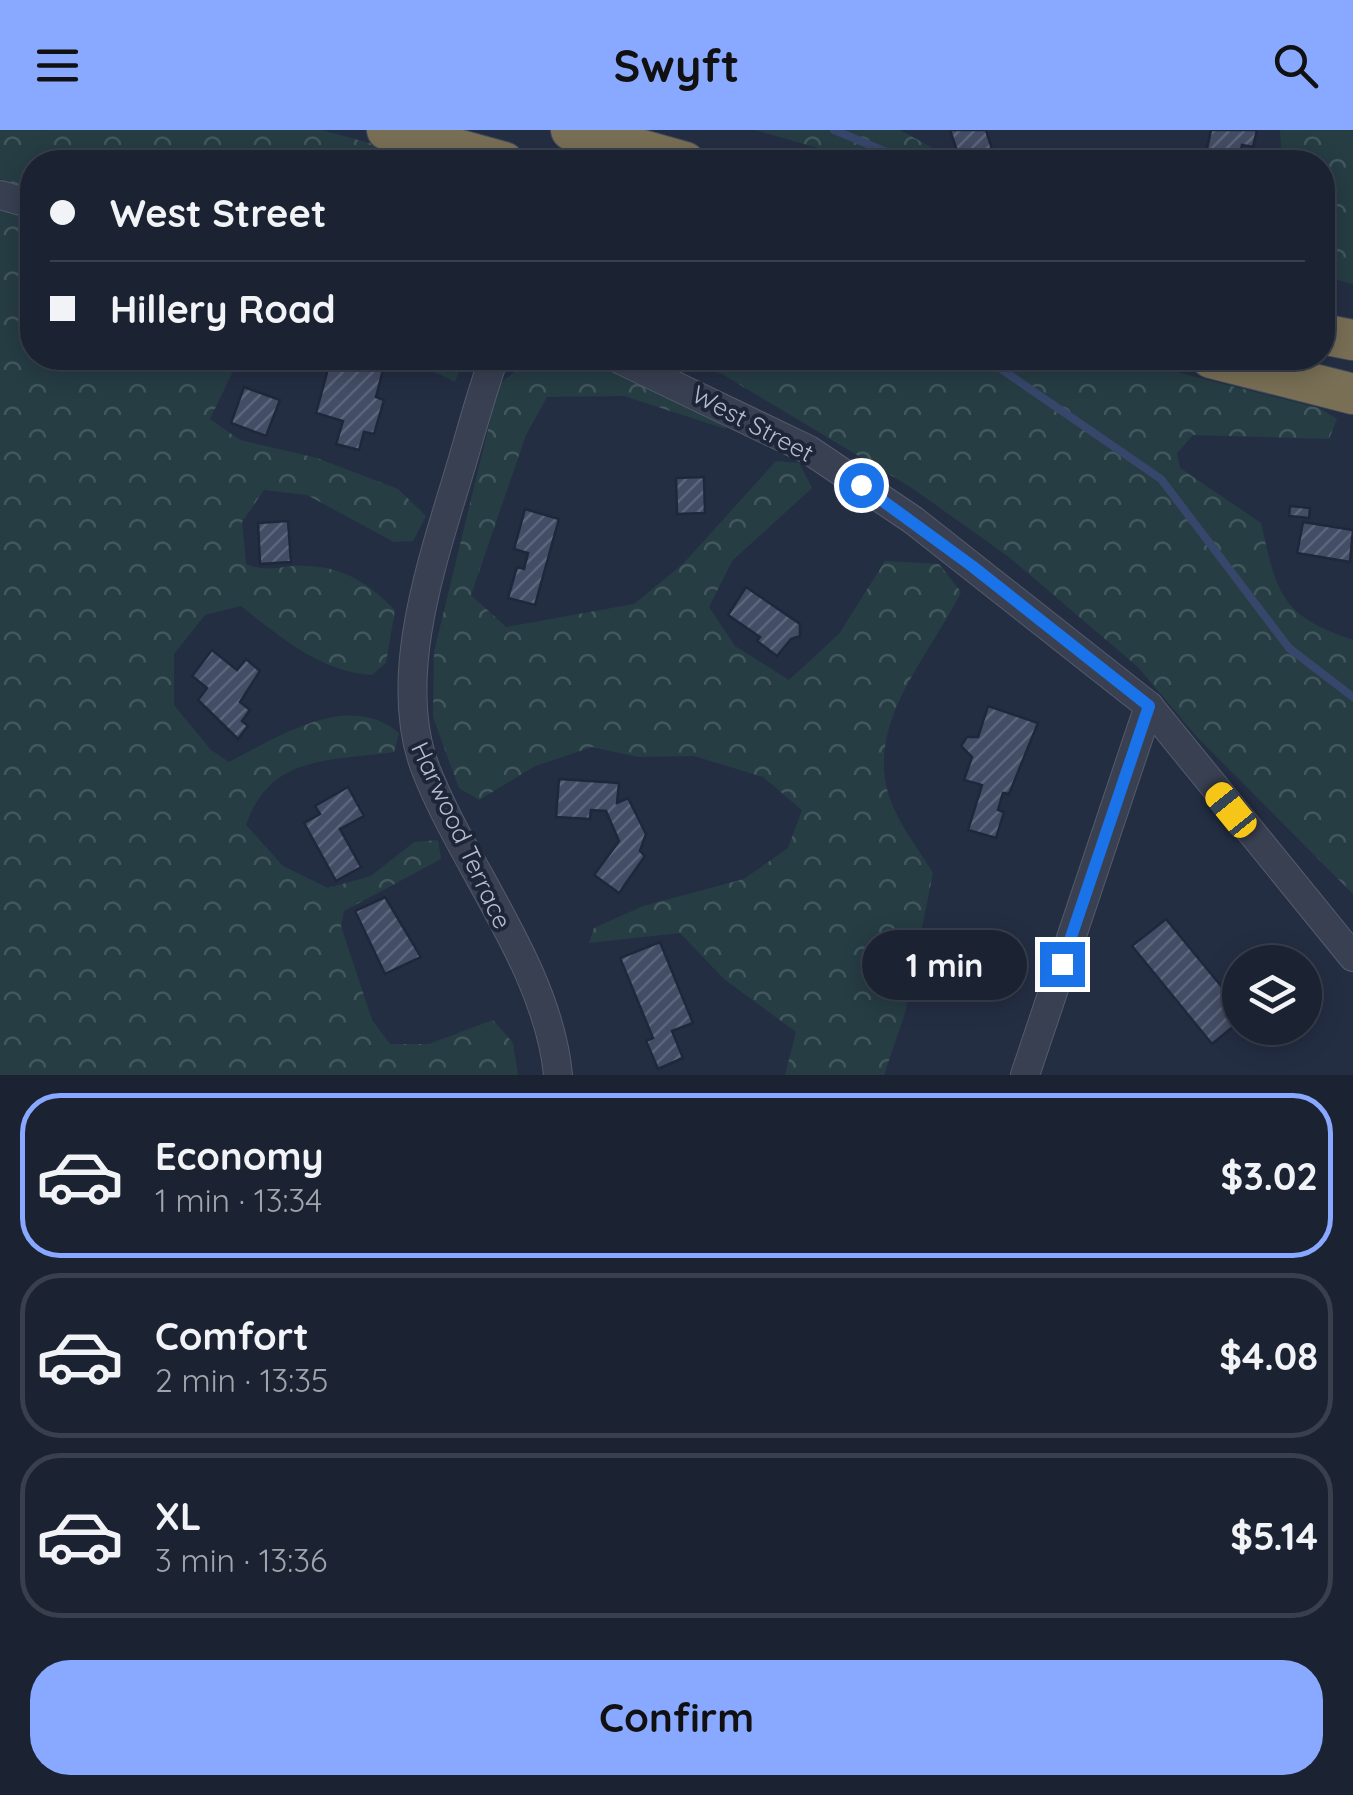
<!DOCTYPE html>
<html lang="en">
<head>
<meta charset="utf-8">
<style>
	body { margin:0; font-family:Quicksand,sans-serif; background:#282f3e; color:#f1f3f6; height:100vh; display:flex; flex-direction:column; font-size:38px; white-space:nowrap }
	* { box-sizing:border-box; margin:0 }
	p { font-size:32px; color:#a0a4ac }
	.icon { flex:none; width:55px; height:55px; fill:none; stroke:currentColor; stroke-width:2; stroke-linecap:round; stroke-linejoin:round }
	.map { position:relative; height:945px; overflow:hidden }
	.side { display:flex; flex-direction:column; background:#1b2232; flex:1 }
	.side>* { flex:none }
	.top-card { position:absolute; left:20px; top:20px; width:1315px; height:220px; border-radius:40px; box-shadow:0 5px 25px #0003,0 0 0 2px #393f4d; display:grid; align-content:center; height:220px; padding:0 30px; background:#1b2232 }
	.buttons { position:absolute; left:1222px; top:815px; display:grid; gap:20px }
	.buttons a { display:grid; place-items:center; width:100px; height:100px; border-radius:50%; background:#1b2232; box-shadow:0 5px 25px #0003,0 0 0 2px #393f4d; font-size:50px }
	.end { position:absolute; width:45px; height:45px; margin:-22px; border:12px solid #1a73e8; background:#fff; box-shadow:0 0 0 5px #fff }
	.from { border-radius:50% }
	.bubble { position:absolute; height:70px; border-radius:35px; background:#1b2232; box-shadow:0 5px 25px #0003,0 0 0 2px #393f4d; font-size:32px; font-weight:700; line-height:70px; text-align:center }
	.car { position:absolute; width:30px; height:60px; margin:-30px -15px; border-radius:12px; box-shadow:0 0 8px 2px #0007; background:linear-gradient(#f5c518 24%,#345 0 40%,#f5c518 0 76%,#345 0 86%,#f5c518 0) }
	.top-card b { display:flex; align-items:center; gap:35px; height:95px; font-size:38px }
	.top-card b+b { border-top:2px solid #393f4d }
	.top-card i { width:25px; height:25px; background:#f1f3f6 }
	ul { padding:18px 0 0; list-style:none }
	li { display:flex; align-items:center; gap:30px; height:165px; margin:0 20px 15px; padding:0 10px; border:5px solid #393f4d; border-radius:40px }
	li div { flex:1 }
	li b { display:block; font-size:38px }
	li em { font-style:normal; font-weight:700 }
	li.active { border-color:#89a8ff }
	li>.icon { width:90px; height:90px; stroke-width:1.5 }
	.cta { display:flex; gap:20px; margin-top:auto; padding:20px 30px }
	.cta a { flex:1; height:115px; border-radius:40px; background:#89a8ff; color:#111; font-size:40px; font-weight:700; line-height:115px; text-align:center }
	header { display:flex; justify-content:space-between; align-items:center; height:130px; padding:0 30px; background:#89a8ff; color:#111; font-size:45px; font-weight:700 }
	.map>svg:first-child { display:block }
	.forest { fill:url(#forest-crowns) }
	.lines { fill:none; stroke-linecap:round; stroke-linejoin:round }
	.stream { stroke:#37476b; stroke-width:8 }
	.building { fill:url(#building-hatch); stroke:#1f273a; stroke-width:2.5 }
	.minor-casing { stroke:#545b6d; stroke-width:30 }
	.highway-casing { stroke:#434b5d; stroke-width:42 }
	.minor { stroke:#394052; stroke-width:28 }
	.highway { stroke:#796f55; stroke-width:40 }
	.route { stroke:#1a73e8; stroke-width:12 }
	.labels { text-anchor:middle; dominant-baseline:central; stroke-width:8; stroke-linejoin:round; paint-order:stroke }
	.street-label { font-size:25px; fill:#b6bccc; stroke:#1d2538 }
</style>
</head>
<body>
<header><svg class="icon" aria-label="menu" viewBox="0 0 24 24"><path d="M4 6h16M4 12h16M4 18h16"/></svg>Swyft<svg class="icon" aria-label="search" viewBox="0 0 24 24"><circle cx="10" cy="10" r="6"/><path d="M15 15l6 6"/></svg></header>
<div class="map">
<svg width="1353" height="945" viewBox="0 0 1353 945">
	<defs>
		<pattern id="forest-crowns" width="20" height="18" patternUnits="userSpaceOnUse" patternTransform="scale(2.5)"><rect width="20" height="18" fill="#263d44"/><path d="M2 6a3 3 0 1 1 6 0M12 15a3 3 0 1 1 6 0" fill="none" stroke="#43575e"/></pattern>
		<pattern id="building-hatch" width="6" height="6" patternUnits="userSpaceOnUse" patternTransform="scale(2.5)"><rect width="6" height="6" fill="#434d65"/><path d="M-1 1l2-2M0 6l6-6M5 7l2-2" fill="none" stroke="#5c657a"/></pattern>
	</defs>
	<rect width="100%" height="100%" fill="#242e43"/>
	<g class="forest">
		<path d="M0,0H322L439,32H32V59L0,49Z"/>
		<path d="M755,0H900L938,21L973,32H867Z"/>
		<path d="M1280,0H1353V154L1323,146L1322,32H1282Z"/>
		<path d="M0,76L32,87V228H247L235,237L210,289L240,310L317,328L398,359L426,386L413,411L394,412L307,365L264,360L242,392L246,434C269,444 283,434 307,436C345,437 370,455 395,480L386,533L372,545C319,541 282,508 241,476L205,485L174,524V575L211,620L229,632C279,607 348,560 399,603L394,622C331,631 270,624 246,695L283,736L328,758L371,746L414,712L438,710L441,729L344,781L341,796L372,890L390,914H429L493,890L513,913L518,945H0Z"/>
		<path d="M407,228H464L455,252Z"/>
		<path d="M558,228L626,245L726,286V299L624,266L547,267L526,305L471,465L506,497L634,474L683,434L776,331L799,333L812,358L732,431L709,477L735,516L789,550L839,504L885,431L939,434L961,462C928,530 855,602 896,683C906,704 921,723 933,743L905,883L884,945H785L796,902L724,849L680,803L589,813L594,798L643,776L744,749L788,718L802,680L763,647L694,626L638,627L592,617L535,636L479,670L459,658L433,587L434,522L499,254L520,238Z"/>
		<path d="M672,228H1121L1319,278L1337,289L1329,309L1193,305L1177,323L1180,338L1261,393C1277,463 1280,486 1353,510V764L1196,606L1138,537L1009,427L912,358L722,244Z"/>
	</g>
	<g class="lines">
		<g class="stream">
			<path d="M834,0L901,28L902,32"/>
			<path d="M985,228L1161,349L1289,518L1353,567"/>
		</g>
	</g>
	<g class="building">
		<path d="M950,0H986L992,19L960,30Z"/>
		<path d="M1211,0H1257L1253,17L1242,15L1238,32H1204Z"/>
		<path d="M331,228H355L384,236L376,267L384,270L374,304L364,302L359,320L336,314L343,291L316,283Z"/>
		<path d="M244,257L280,270L266,306L231,293Z"/>
		<path d="M704,347L705,383L677,384L676,348Z"/>
		<path d="M1290,376L1310,378L1309,388L1289,386Z"/>
		<path d="M525,379L559,389L535,475L508,468L517,437L524,439L528,423L514,419Z"/>
		<path d="M288,391L291,432L260,434L258,393Z"/>
		<path d="M1303,392L1353,400L1350,432L1297,423Z"/>
		<path d="M746,457L800,494V506L791,509L777,526L757,511L760,507L728,485Z"/>
		<path d="M212,520L237,540L246,529L260,541L240,572L250,580L242,591L248,596L238,609L198,570L207,558L192,546Z"/>
		<path d="M988,576L1038,593L1009,664L1003,663L998,680L1004,682L996,708L968,700L982,655L964,650L972,627L961,616L967,607H978Z"/>
		<path d="M559,649L619,653L617,673L628,668L646,704L640,721L645,726L619,763L594,745L619,711L606,681L591,680L590,689L556,687Z"/>
		<path d="M348,657L364,686L340,699L361,737L336,751L304,693L320,684L315,676Z"/>
		<path d="M385,767L421,827L385,844L355,781Z"/>
		<path d="M1166,789L1240,879V891L1212,914L1132,816Z"/>
		<path d="M948,799L978,808L960,864L931,854Z"/>
		<path d="M660,812L693,893L672,901L683,928L658,939L646,911L653,908L620,828Z"/>
	</g>
	<g class="lines">
		<g class="minor-casing">
			<g id="minor">
				<path d="M0,65L32,74"/>
				<path d="M494,228C482,261 473,295 463,329C436,421 389,546 426,640C464,737 548,838 558,945"/>
				<path d="M617,228L809,320L913,390L1149,576L1353,827"/>
				<path d="M1025,945L1149,576"/>
			</g>
		</g>
		<g class="highway-casing">
			<g id="highway">
				<path d="M387,0L504,32"/>
				<path d="M571,0L685,32"/>
				<path d="M1322,204L1353,210"/>
				<path d="M1211,228L1353,264"/>
			</g>
		</g>
		<use href="#minor" class="minor"/>
		<use href="#highway" class="highway"/>
	</g>
	<g class="lines">
		<path class="route" d="M861,355L972,436L1149,576L1062,834"/>
	</g>
	<g class="labels">
		<g class="street-label">
			<text transform="translate(753 293) rotate(28)">West Street</text>
			<text transform="translate(462 705) rotate(65)">Harwood Terrace</text>
		</g>
	</g>
</svg>
<div class="buttons">
<a><svg class="icon" aria-label="layers" viewBox="0 0 24 24"><path d="M12 4l9 5-9 5-9-5zM3 14l9 5 9-5"/></svg></a>
</div>
<i class="end from" style="left:861px;top:355px"></i>
<i class="end" style="left:1062px;top:834px"></i>
<div class="bubble" style="left:862px;top:800px;width:165px">1 min</div>
<i class="car" style="left:1231px;top:680px;rotate:321deg"></i>
<div class="top-card">
<b><i class="from"></i>West Street</b>
<b><i></i>Hillery Road</b>
</div>
</div>
<section class="side">
<ul>
<li class="active"><svg class="icon" aria-label="car" viewBox="0 0 24 24"><path d="M5 17H2v-5l4-1 3-4h7l3 4 3 1v5h-3M9 17h6M6 11h13"/><circle cx="7" cy="17" r="2"/><circle cx="17" cy="17" r="2"/></svg><div><b>Economy</b><p>1 min · 13:34</p></div><em>$3.02</em></li>
<li><svg class="icon" aria-label="car" viewBox="0 0 24 24"><path d="M5 17H2v-5l4-1 3-4h7l3 4 3 1v5h-3M9 17h6M6 11h13"/><circle cx="7" cy="17" r="2"/><circle cx="17" cy="17" r="2"/></svg><div><b>Comfort</b><p>2 min · 13:35</p></div><em>$4.08</em></li>
<li><svg class="icon" aria-label="car" viewBox="0 0 24 24"><path d="M5 17H2v-5l4-1 3-4h7l3 4 3 1v5h-3M9 17h6M6 11h13"/><circle cx="7" cy="17" r="2"/><circle cx="17" cy="17" r="2"/></svg><div><b>XL</b><p>3 min · 13:36</p></div><em>$5.14</em></li>
</ul>
<div class="cta"><a>Confirm</a></div>
</section>
</body>
</html>
